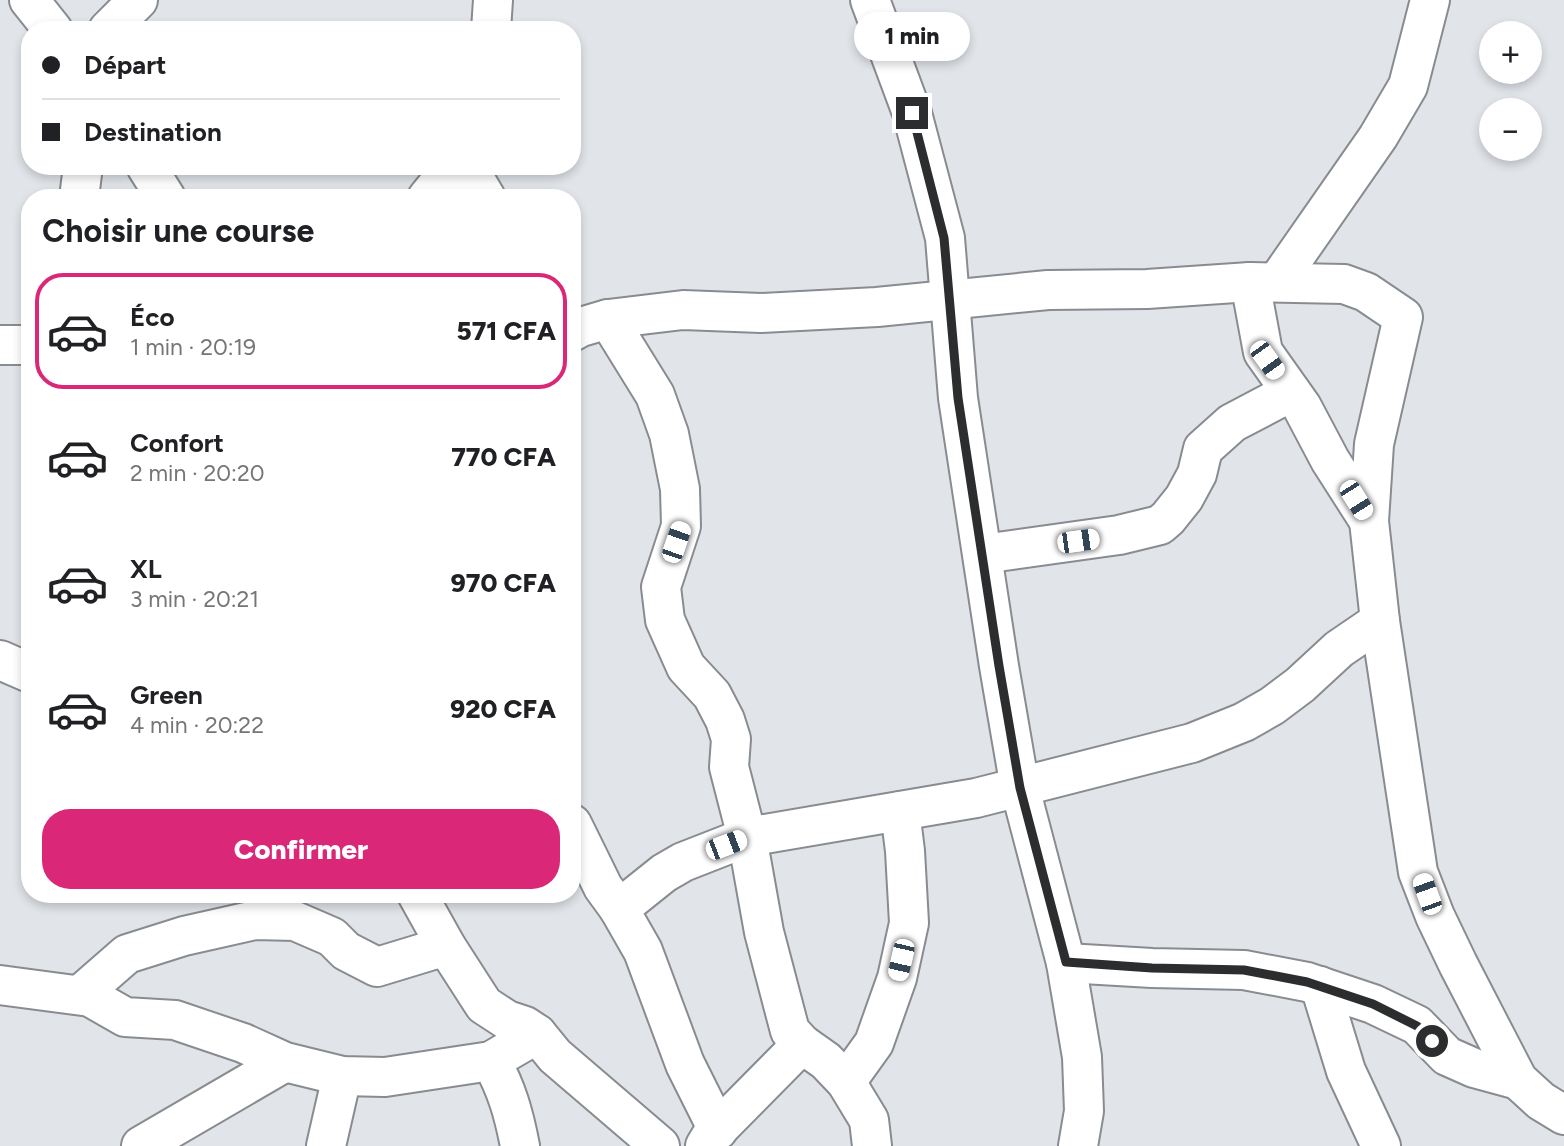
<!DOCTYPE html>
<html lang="fr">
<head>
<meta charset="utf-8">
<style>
	body { margin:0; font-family:Figtree,sans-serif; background:#f2f2f2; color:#202124; height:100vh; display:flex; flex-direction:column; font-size:26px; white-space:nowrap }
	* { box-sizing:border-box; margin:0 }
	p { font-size:23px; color:#757577 }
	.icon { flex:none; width:38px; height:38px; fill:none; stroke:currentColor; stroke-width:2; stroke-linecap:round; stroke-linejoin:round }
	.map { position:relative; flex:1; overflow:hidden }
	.panel { position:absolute; left:21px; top:189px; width:560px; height:714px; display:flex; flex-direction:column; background:#fff; border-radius:28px; box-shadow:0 4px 10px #0003 }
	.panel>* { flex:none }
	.top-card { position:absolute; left:21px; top:21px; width:560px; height:154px; border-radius:28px; box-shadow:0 4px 10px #0003; display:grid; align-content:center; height:154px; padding:0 21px; background:#fff }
	.controls { position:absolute; left:1479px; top:21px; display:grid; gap:14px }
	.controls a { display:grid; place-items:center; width:63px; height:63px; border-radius:50%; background:#fff; box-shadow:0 4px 10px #0003; font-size:35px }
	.end { position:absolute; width:32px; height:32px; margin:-16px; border:9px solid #2b2d2f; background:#fff; box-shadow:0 0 0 4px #fff }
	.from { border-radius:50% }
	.bubble { position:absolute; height:49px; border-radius:24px; background:#fff; box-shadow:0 4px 10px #0003; font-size:23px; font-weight:800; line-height:49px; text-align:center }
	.car { position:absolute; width:21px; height:42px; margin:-21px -10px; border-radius:9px; box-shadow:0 0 5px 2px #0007; background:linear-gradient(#fff 24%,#345 0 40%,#fff 0 76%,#345 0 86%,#fff 0) }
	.top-card b { display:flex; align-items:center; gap:24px; height:66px; font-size:26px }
	.top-card b+b { border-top:2px solid #e0e0e0 }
	.top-card i { width:18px; height:18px; background:#202124 }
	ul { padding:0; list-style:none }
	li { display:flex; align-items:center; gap:21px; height:116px; margin:0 14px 10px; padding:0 7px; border:4px solid transparent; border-radius:28px }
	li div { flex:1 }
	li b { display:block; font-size:26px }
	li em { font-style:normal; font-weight:800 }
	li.selected { border-color:#db2777 }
	li>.icon { width:63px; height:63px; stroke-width:1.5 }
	h2 { padding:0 21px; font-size:32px; line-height:84px }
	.action { display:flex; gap:14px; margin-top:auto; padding:14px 21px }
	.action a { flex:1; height:80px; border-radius:28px; background:#db2777; color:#fff; font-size:28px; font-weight:800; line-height:80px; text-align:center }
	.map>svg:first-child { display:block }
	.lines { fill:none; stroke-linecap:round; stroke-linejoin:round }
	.minor-casing { stroke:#888c90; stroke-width:42 }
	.minor { stroke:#fff; stroke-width:38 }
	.route { stroke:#2b2d2f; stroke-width:9 }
</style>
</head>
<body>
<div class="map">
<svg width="1564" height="1146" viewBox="0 0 1564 1146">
	<rect width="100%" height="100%" fill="#e1e5ea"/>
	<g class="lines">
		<g class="minor-casing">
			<g id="minor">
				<path d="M29,0L53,30"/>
				<path d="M870,0L912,113L945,238L958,398L999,666L1020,788L1066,963L1082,1057L1084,1111L1078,1146"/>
				<path d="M108,30L138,0"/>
				<path d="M491,30L493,0"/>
				<path d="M146,166L166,198"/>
				<path d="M467,166L486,198"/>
				<path d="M79,198L83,166"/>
				<path d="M427,198L453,166"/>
				<path d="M1250,282L1263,352L1302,407L1330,460L1369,521"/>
				<path d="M1277,282L1378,137L1408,86L1430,0"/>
				<path d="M608,319L655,395L669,434L680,489L681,526L661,587L665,620L686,667L712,695L725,720L731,739L729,767L747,837L764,932L790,1031L802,1044L826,1061L846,1082L869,1120L872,1146"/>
				<path d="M572,332L581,327L608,319L683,310L761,313L877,307L1048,290L1147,289L1250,282L1344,284L1366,292L1403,317L1374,444L1369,521L1380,621L1418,872L1435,916L1458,964L1518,1080L1541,1101L1564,1115"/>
				<path d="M0,345H30"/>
				<path d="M983,554L1119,535L1160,525L1168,518L1184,498L1197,474L1203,449L1232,423L1291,392"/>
				<path d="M0,660L30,673"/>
				<path d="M572,824L603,887L619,909"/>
				<path d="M417,894L446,946L484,1005L507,1020L525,1026L537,1034L555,1056L660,1146"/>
				<path d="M1066,963L1152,968L1244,970L1307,982L1373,1004L1417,1025L1447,1056L1474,1068L1518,1080"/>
				<path d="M0,985L90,997L125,1017L175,1020L243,1043L285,1062L342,1076L385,1077L491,1061L537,1034"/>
				<path d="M1320,986L1346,1071L1381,1146"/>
				<path d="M80,995L127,954L184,936L255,920L295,921L332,937L346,951L377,967L446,946"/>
				<path d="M491,1061C507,1089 514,1115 520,1146"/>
				<path d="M846,1082L874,1043L897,978L909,923L905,851L900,811"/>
				<path d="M718,1130L685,1064L643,951L619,909L664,873L683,862L747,837L976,798L1192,743L1244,722L1272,706L1300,685L1339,649L1380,621"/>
				<path d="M141,1146L285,1062"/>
				<path d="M326,1146L342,1076"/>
				<path d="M705,1146L711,1136L802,1044"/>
			</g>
		</g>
		<use href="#minor" class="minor"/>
	</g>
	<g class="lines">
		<path class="route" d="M912,113L944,238L958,398L999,666L1020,788L1066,962L1152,968L1244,970L1307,982L1373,1004L1417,1026L1432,1041"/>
	</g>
</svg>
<div class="controls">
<a>+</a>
<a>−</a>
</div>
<i class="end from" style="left:1432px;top:1041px"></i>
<i class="end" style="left:912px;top:113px"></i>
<div class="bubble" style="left:854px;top:12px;width:116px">1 min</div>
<i class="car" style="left:1267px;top:360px;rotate:144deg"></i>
<i class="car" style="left:1356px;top:500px;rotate:148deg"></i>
<i class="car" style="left:1078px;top:541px;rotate:82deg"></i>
<i class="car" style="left:676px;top:542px;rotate:19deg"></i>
<i class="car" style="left:726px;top:845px;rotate:69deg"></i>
<i class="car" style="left:1427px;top:894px;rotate:340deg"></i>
<i class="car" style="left:901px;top:960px;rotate:193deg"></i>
<div class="top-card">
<b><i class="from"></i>Départ</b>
<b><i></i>Destination</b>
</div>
<section class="panel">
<h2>Choisir une course</h2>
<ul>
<li class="selected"><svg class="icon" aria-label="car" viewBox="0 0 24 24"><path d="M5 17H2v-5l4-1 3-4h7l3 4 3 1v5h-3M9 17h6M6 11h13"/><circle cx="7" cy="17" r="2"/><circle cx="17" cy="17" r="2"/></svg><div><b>Éco</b><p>1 min · 20:19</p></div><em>571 CFA</em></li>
<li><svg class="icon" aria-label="car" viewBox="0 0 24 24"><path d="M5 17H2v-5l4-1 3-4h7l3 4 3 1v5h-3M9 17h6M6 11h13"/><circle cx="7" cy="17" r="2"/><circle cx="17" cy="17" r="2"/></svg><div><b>Confort</b><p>2 min · 20:20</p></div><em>770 CFA</em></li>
<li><svg class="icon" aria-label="car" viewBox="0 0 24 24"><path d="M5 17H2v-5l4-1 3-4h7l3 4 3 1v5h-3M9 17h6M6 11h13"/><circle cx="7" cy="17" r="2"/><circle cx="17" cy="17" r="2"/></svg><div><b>XL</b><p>3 min · 20:21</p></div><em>970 CFA</em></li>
<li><svg class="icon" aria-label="car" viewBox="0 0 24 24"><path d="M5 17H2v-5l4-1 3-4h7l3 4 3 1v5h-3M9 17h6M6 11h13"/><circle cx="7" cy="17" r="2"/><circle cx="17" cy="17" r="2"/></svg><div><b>Green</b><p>4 min · 20:22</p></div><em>920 CFA</em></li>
</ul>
<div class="action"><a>Confirmer</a></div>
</section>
</div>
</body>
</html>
